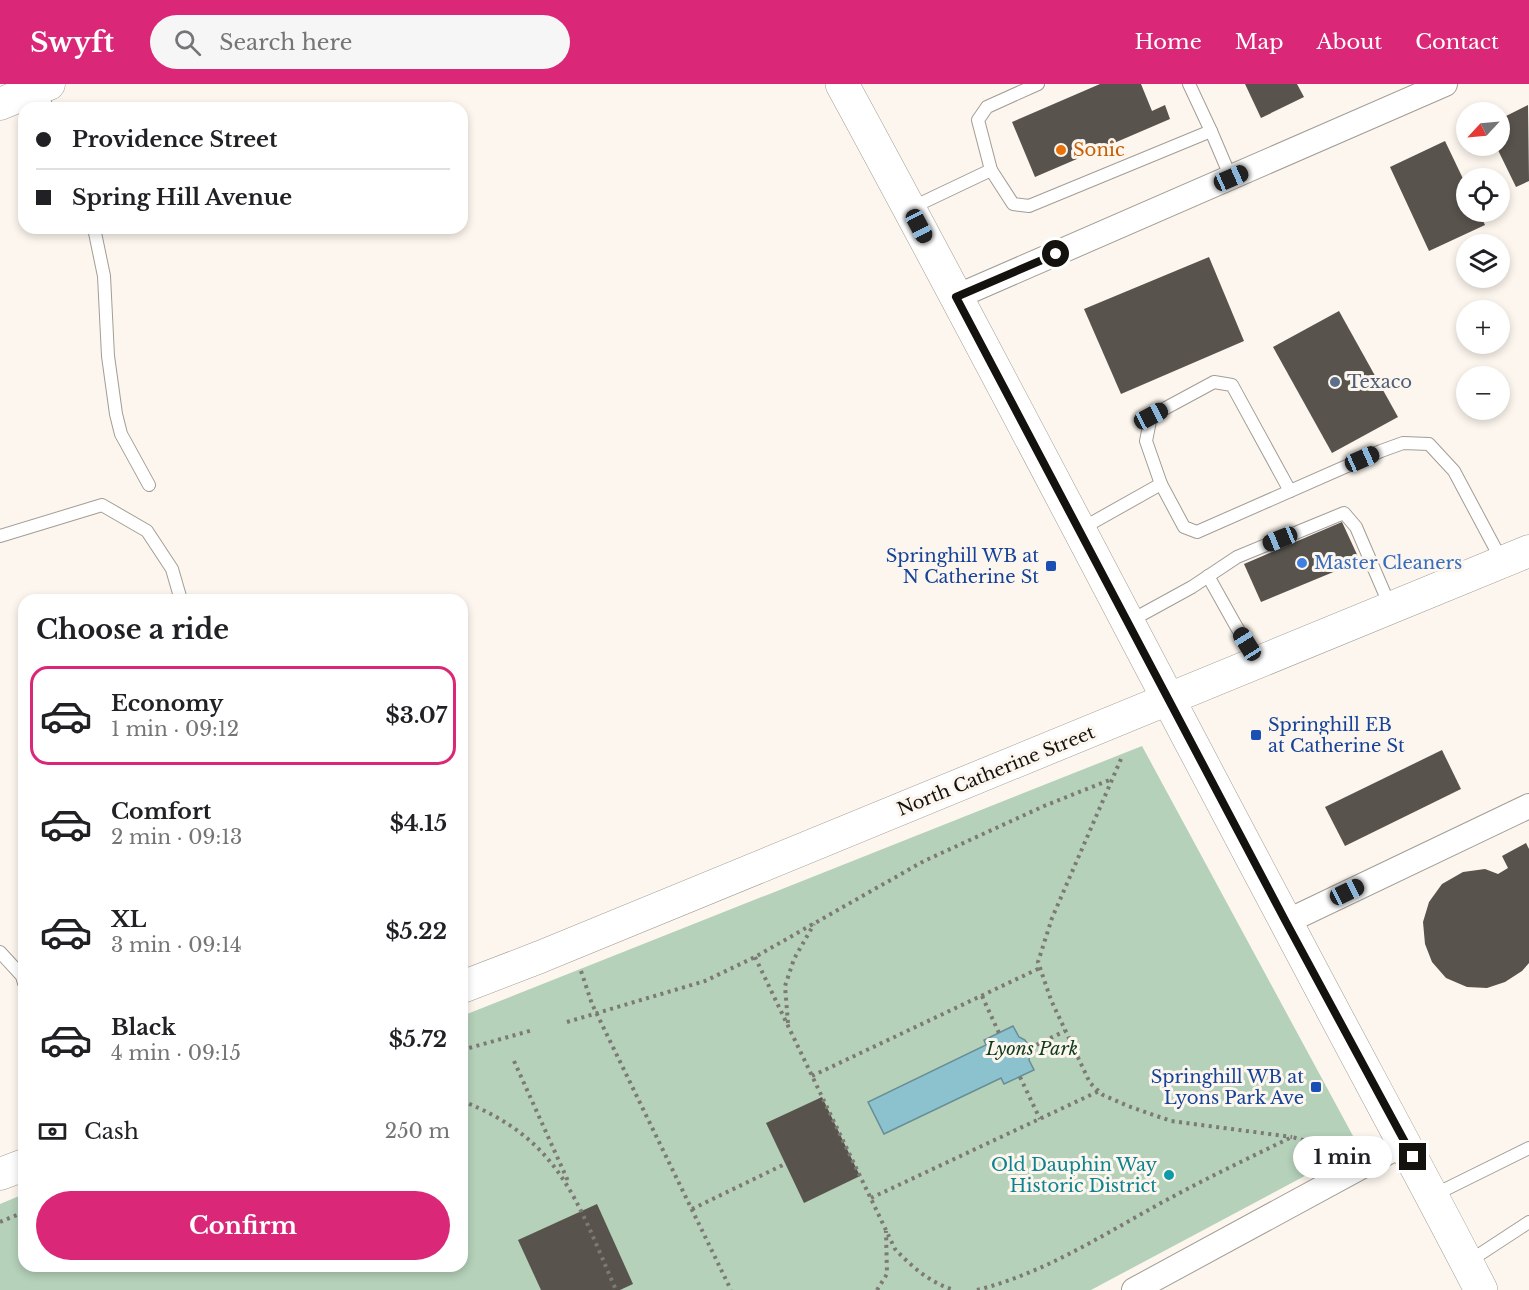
<!DOCTYPE html>
<html lang="en">
<head>
<meta charset="utf-8">
<style>
	body { margin:0; font-family:"Libre Baskerville",serif; background:#f6f6f6; color:#202124; height:100vh; display:flex; flex-direction:column; font-size:22px; white-space:nowrap }
	* { box-sizing:border-box; margin:0 }
	p { font-size:20px; color:#757577 }
	.icon { flex:none; width:33px; height:33px; fill:none; stroke:currentColor; stroke-width:2; stroke-linecap:round; stroke-linejoin:round }
	.map { position:relative; flex:1; overflow:hidden }
	.sheet { position:absolute; left:18px; top:510px; width:450px; height:678px; display:flex; flex-direction:column; background:#fff; border-radius:18px; box-shadow:0 3px 9px #0003 }
	.sheet>* { flex:none }
	.hud { position:absolute; left:18px; top:18px; width:450px; height:132px; border-radius:18px; box-shadow:0 3px 9px #0003; display:grid; align-content:center; height:132px; padding:0 18px; background:#fff }
	.needle { width:39px; rotate:244deg }
	.tools { position:absolute; left:1456px; top:18px; display:grid; gap:12px }
	.tools a { display:grid; place-items:center; width:54px; height:54px; border-radius:50%; background:#fff; box-shadow:0 3px 9px #0003; font-size:30px }
	.end { position:absolute; width:27px; height:27px; margin:-14px; border:8px solid #14120f; background:#fff; box-shadow:0 0 0 3px #fff }
	.from { border-radius:50% }
	.bubble { position:absolute; height:42px; border-radius:21px; background:#fff; box-shadow:0 3px 9px #0003; font-size:20px; font-weight:800; line-height:42px; text-align:center }
	.car { position:absolute; width:18px; height:36px; margin:-18px -9px; border-radius:8px; box-shadow:0 0 4px 2px #0007; background:linear-gradient(#222 24%,#8ab4d8 0 40%,#222 0 76%,#8ab4d8 0 86%,#222 0) }
	.hud b { display:flex; align-items:center; gap:21px; height:57px; font-size:22px }
	.hud b+b { border-top:2px solid #e0e0e0 }
	.hud i { width:15px; height:15px; background:#202124 }
	ul { padding:0; list-style:none }
	li { display:flex; align-items:center; gap:18px; height:99px; margin:0 12px 9px; padding:0 6px; border:3px solid transparent; border-radius:18px }
	li div { flex:1 }
	li b { display:block; font-size:22px }
	li em { font-style:normal; font-weight:800 }
	li.selected { border-color:#db2777 }
	li>.icon { width:54px; height:54px; stroke-width:1.5 }
	h2 { padding:0 18px; font-size:27px; line-height:72px }
	.pay { display:flex; align-items:center; gap:15px; height:66px; padding:0 18px; font-size:22px }
	.pay p { margin-inline-start:auto }
	.button { display:flex; gap:12px; margin-top:auto; padding:12px 18px }
	.button a { flex:1; height:69px; border-radius:36px; background:#db2777; color:#fff; font-size:24px; font-weight:800; line-height:69px; text-align:center }
	header { display:flex; align-items:center; gap:36px; box-sizing:border-box; height:84px; padding:0 30px; background:#db2777; color:#fff }
	header strong { font-size:28px }
	nav { display:flex; gap:33px; margin-inline-start:auto; font-size:21px }
	.search { width:420px; height:54px; background:#f6f6f6; display:flex; align-items:center; gap:15px; box-sizing:border-box; padding:0 21px; border-radius:33px; color:#757577; font-size:22px }
	.map>svg:first-child { display:block }
	.green { fill:#b5d1ba }
	.water { fill:#8bc2ce; stroke:#678d95; stroke-width:1.5 }
	.building { fill:#58534d }
	.lines { fill:none; stroke-linecap:round; stroke-linejoin:round }
	.service-casing { stroke:#a29d95; stroke-width:14 }
	.minor-casing { stroke:#a29d95; stroke-width:26 }
	.tertiary-casing { stroke:#a29d95; stroke-width:33 }
	.primary-casing { stroke:#a29d95; stroke-width:34 }
	.path { stroke:#7d7974; stroke-width:4; stroke-dasharray:3 4.5; stroke-linecap:butt }
	.service { stroke:#fff; stroke-width:12 }
	.minor { stroke:#fff; stroke-width:24 }
	.tertiary { stroke:#fff; stroke-width:32 }
	.primary { stroke:#fff; stroke-width:33 }
	.route { stroke:#14120f; stroke-width:8 }
	.food-dot { fill:#e8710a; stroke:#fcf6ee; stroke-width:2 }
	.service-dot { fill:#5c6f8a; stroke:#fcf6ee; stroke-width:2 }
	.shop-dot { fill:#3f7fe0; stroke:#fcf6ee; stroke-width:2 }
	.transit-dot { fill:#1a4fb4; stroke:#fcf6ee; stroke-width:2 }
	.culture-dot { fill:#0f9aa8; stroke:#fcf6ee; stroke-width:2 }
	.labels { text-anchor:middle; dominant-baseline:central; stroke-width:6; stroke-linejoin:round; paint-order:stroke }
	.food-label { font-size:18px; fill:#c56008; stroke:#fcf6ee; text-anchor:start }
	.service-label { font-size:18px; fill:#4e5e75; stroke:#fcf6ee; text-anchor:start }
	.transit-label { font-size:18px; fill:#164399; stroke:#fcf6ee; text-anchor:end }
	.shop-label { font-size:18px; fill:#366cbe; stroke:#fcf6ee; text-anchor:start }
	.street-label { font-size:18px; fill:#14120f; stroke:#fcf6ee }
	.park-label { font-size:18px; font-style:italic; fill:#0f3b1c; stroke:#fcf6ee }
	.culture-label { font-size:18px; fill:#0d838f; stroke:#fcf6ee; text-anchor:end }
</style>
</head>
<body>
<header>
<strong>Swyft</strong>
<div class="search"><svg class="icon" aria-label="search" viewBox="0 0 24 24"><circle cx="10" cy="10" r="6"/><path d="M15 15l6 6"/></svg>Search here</div>
<nav><a>Home</a><a>Map</a><a>About</a><a>Contact</a></nav>
</header>
<div class="map">
<svg width="1529" height="1206" viewBox="0 0 1529 1206">
	<rect width="100%" height="100%" fill="#fcf6ee"/>
	<path class="green" d="M1142,662L1359,1063L1091,1206H0V1120L24,1110V1182H462V932Z"/>
	<path class="water" d="M1013,942L1019,953L1025,956L1031,966L1029,976L1034,986L1004,1000L1001,994L884,1050L868,1018L986,961L984,956Z"/>
	<g class="building">
		<path d="M1100,0H1141L1152,27L1165,21L1170,35L1035,93L1012,38Z"/>
		<path d="M1245,0H1297L1304,13L1261,34Z"/>
		<path d="M1528,21L1529,97L1516,103L1496,62H1500V35Z"/>
		<path d="M1445,57L1467,103V128H1479L1485,141L1429,167L1390,83Z"/>
		<path d="M1209,173L1244,257L1121,310L1084,225Z"/>
		<path d="M1339,227L1398,333L1332,369L1273,263Z"/>
		<path d="M1342,438L1360,477L1261,518L1244,480Z"/>
		<path d="M1442,666L1461,705L1345,762L1325,723Z"/>
		<path d="M1526,759L1529,765V879L1522,887L1505,898L1487,904L1467,903L1446,894L1432,878L1425,860L1423,838L1429,818L1442,800L1463,788L1485,785L1498,790L1508,784L1502,772Z"/>
		<path d="M822,1013L860,1092L804,1119L766,1039Z"/>
		<path d="M597,1120L633,1200L620,1206H541L518,1156Z"/>
	</g>
	<g class="lines">
		<g class="service-casing">
			<g id="service">
				<path d="M1038,0L987,23L978,36L991,86L1013,120L1029,122L1211,47L1189,0"/>
				<path d="M40,5L47,24"/>
				<path d="M1211,47L1231,94"/>
				<path d="M911,124L991,86"/>
				<path d="M94,144L104,192L108,272L116,330L121,350L149,401"/>
				<path d="M1161,400L1146,357L1151,332L1214,298L1232,301L1290,407"/>
				<path d="M1081,445L1161,400L1184,443L1197,448L1381,367L1403,359L1429,360L1454,387L1502,477"/>
				<path d="M0,452L102,421L147,447L172,485L181,516"/>
				<path d="M1208,492L1236,542L1257,576"/>
				<path d="M1130,537L1192,503L1237,473L1344,429L1356,443L1390,522"/>
				<path d="M0,868L22,892L24,899"/>
				<path d="M1434,1111L1529,1064"/>
				<path d="M1468,1178L1529,1138"/>
			</g>
		</g>
		<g class="minor-casing">
			<g id="minor">
				<path d="M956,213L1445,0"/>
				<path d="M1286,838L1529,722"/>
				<path d="M1134,1206L1405,1059"/>
			</g>
		</g>
		<g class="tertiary-casing">
			<g id="tertiary">
				<path d="M0,20L49,0"/>
				<path d="M462,903L540,873L1529,467"/>
				<path d="M0,1090L24,1081"/>
			</g>
		</g>
		<g class="primary-casing">
			<path id="primary" d="M842,0C993,277 1137,558 1285,836C1350,960 1417,1082 1481,1206"/>
		</g>
		<g class="path">
			<path d="M1121,675L1052,834L1038,878L1051,916L1090,999L1103,1011L1128,1022L1171,1037L1292,1053"/>
			<path d="M755,873L895,1165C911,1182 931,1200 955,1206"/>
			<path d="M581,887L592,920L731,1206"/>
			<path d="M982,912L999,949"/>
			<path d="M567,938L705,897L755,873L924,777L1044,722L1112,695"/>
			<path d="M788,939L785,902L794,875L814,840"/>
			<path d="M1030,964L1065,947"/>
			<path d="M462,966L533,946"/>
			<path d="M514,977L568,1097"/>
			<path d="M812,992L1040,884"/>
			<path d="M1020,993L1040,1035"/>
			<path d="M462,1017C560,1055 577,1117 616,1206"/>
			<path d="M871,1114L1099,1007"/>
			<path d="M692,1125L785,1080"/>
			<path d="M0,1138L24,1128"/>
			<path d="M877,1206L887,1190L886,1147"/>
			<path d="M977,1206C1049,1188 1110,1146 1174,1112C1213,1091 1253,1072 1292,1053L1338,1066"/>
		</g>
		<use href="#service" class="service"/>
		<use href="#minor" class="minor"/>
		<use href="#tertiary" class="tertiary"/>
		<use href="#primary" class="primary"/>
	</g>
	<g class="lines">
		<path class="route" d="M1056,170L956,213L1286,838L1413,1073"/>
	</g>
	<circle class="food-dot" cx="1061" cy="66" r="6"/>
	<circle class="service-dot" cx="1335" cy="298" r="6"/>
	<circle class="shop-dot" cx="1302" cy="479" r="6"/>
	<g class="transit-dot">
		<rect x="1045" y="476" width="12" height="12" rx="3"/>
		<rect x="1250" y="645" width="12" height="12" rx="3"/>
		<rect x="1310" y="997" width="12" height="12" rx="3"/>
	</g>
	<circle class="culture-dot" cx="1169" cy="1091" r="6"/>
	<g class="labels">
		<g class="food-label">
			<text x="1073" y="66">Sonic</text>
		</g>
		<g class="service-label">
			<text x="1347" y="298">Texaco</text>
		</g>
		<g class="transit-label">
			<text x="1039" y="472">Springhill WB at<tspan x="1039" dy="21">N Catherine St</tspan></text>
			<text x="1268" y="641" text-anchor="start">Springhill EB<tspan x="1268" dy="21">at Catherine St</tspan></text>
			<text x="1304" y="993">Springhill WB at<tspan x="1304" dy="21">Lyons Park Ave</tspan></text>
		</g>
		<g class="shop-label">
			<text x="1314" y="479">Master Cleaners</text>
		</g>
		<g class="street-label">
			<text transform="translate(996 687) rotate(-22)">North Catherine Street</text>
		</g>
		<g class="park-label">
			<text x="1032" y="965">Lyons Park</text>
		</g>
		<g class="culture-label">
			<text x="1157" y="1081">Old Dauphin Way<tspan x="1157" dy="21">Historic District</tspan></text>
		</g>
	</g>
</svg>
<div class="tools">
<a><svg class="needle" viewBox="-14 -14 28 28"><path d="M0-13l5 13h-10z" fill="#e53935"/><path d="M0 13l5-13h-10z" fill="#757577"/></svg></a>
<a><svg class="icon" aria-label="locate" viewBox="0 0 24 24"><circle cx="12" cy="12" r="6"/><path d="M12 2v4M12 18v4M2 12h4M18 12h4"/></svg></a>
<a><svg class="icon" aria-label="layers" viewBox="0 0 24 24"><path d="M12 4l9 5-9 5-9-5zM3 14l9 5 9-5"/></svg></a>
<a>+</a>
<a>−</a>
</div>
<i class="end from" style="left:1056px;top:170px"></i>
<i class="end" style="left:1413px;top:1073px"></i>
<div class="bubble" style="left:1293px;top:1052px;width:99px">1 min</div>
<i class="car" style="left:1231px;top:94px;rotate:66deg"></i>
<i class="car" style="left:919px;top:142px;rotate:152deg"></i>
<i class="car" style="left:1151px;top:332px;rotate:62deg"></i>
<i class="car" style="left:1362px;top:375px;rotate:66deg"></i>
<i class="car" style="left:1280px;top:455px;rotate:248deg"></i>
<i class="car" style="left:1247px;top:560px;rotate:328deg"></i>
<i class="car" style="left:1347px;top:808px;rotate:64deg"></i>
<div class="hud">
<b><i class="from"></i>Providence Street</b>
<b><i></i>Spring Hill Avenue</b>
</div>
<section class="sheet">
<h2>Choose a ride</h2>
<ul>
<li class="selected"><svg class="icon" aria-label="car" viewBox="0 0 24 24"><path d="M5 17H2v-5l4-1 3-4h7l3 4 3 1v5h-3M9 17h6M6 11h13"/><circle cx="7" cy="17" r="2"/><circle cx="17" cy="17" r="2"/></svg><div><b>Economy</b><p>1 min · 09:12</p></div><em>$3.07</em></li>
<li><svg class="icon" aria-label="car" viewBox="0 0 24 24"><path d="M5 17H2v-5l4-1 3-4h7l3 4 3 1v5h-3M9 17h6M6 11h13"/><circle cx="7" cy="17" r="2"/><circle cx="17" cy="17" r="2"/></svg><div><b>Comfort</b><p>2 min · 09:13</p></div><em>$4.15</em></li>
<li><svg class="icon" aria-label="car" viewBox="0 0 24 24"><path d="M5 17H2v-5l4-1 3-4h7l3 4 3 1v5h-3M9 17h6M6 11h13"/><circle cx="7" cy="17" r="2"/><circle cx="17" cy="17" r="2"/></svg><div><b>XL</b><p>3 min · 09:14</p></div><em>$5.22</em></li>
<li><svg class="icon" aria-label="car" viewBox="0 0 24 24"><path d="M5 17H2v-5l4-1 3-4h7l3 4 3 1v5h-3M9 17h6M6 11h13"/><circle cx="7" cy="17" r="2"/><circle cx="17" cy="17" r="2"/></svg><div><b>Black</b><p>4 min · 09:15</p></div><em>$5.72</em></li>
</ul>
<div class="pay"><svg class="icon" aria-label="cash" viewBox="0 0 24 24"><path d="M3 7h18v10H3z"/><circle cx="12" cy="12" r="2"/></svg>Cash<p>250 m</p></div>
<div class="button"><a>Confirm</a></div>
</section>
</div>
</body>
</html>
